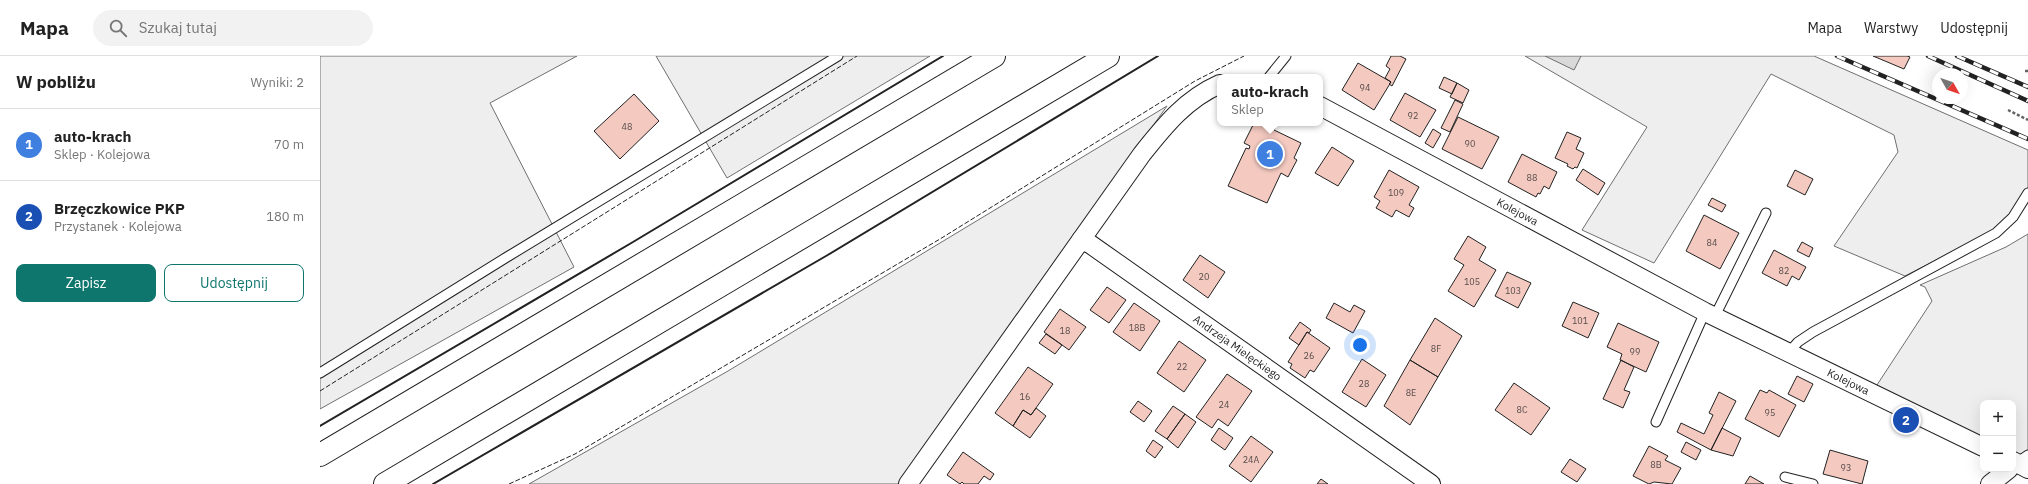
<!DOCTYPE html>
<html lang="pl">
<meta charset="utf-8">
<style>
body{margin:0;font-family:"IBM Plex Sans",sans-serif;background:#f2f2f2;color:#222}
.controls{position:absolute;right:12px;bottom:12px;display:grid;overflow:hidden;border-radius:8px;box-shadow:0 4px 16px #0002}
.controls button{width:36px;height:36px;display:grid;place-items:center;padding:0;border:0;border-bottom:1px solid #e0e0e0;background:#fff;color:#222;font:20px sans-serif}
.compass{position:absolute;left:1612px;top:12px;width:36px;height:36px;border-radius:50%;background:#fff;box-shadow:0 4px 16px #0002;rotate:130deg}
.you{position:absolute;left:1040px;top:289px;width:14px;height:14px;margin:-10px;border:3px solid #fff;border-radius:50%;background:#1a73e8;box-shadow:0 0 0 6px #1a73e833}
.badge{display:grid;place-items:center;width:26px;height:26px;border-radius:50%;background:#0f766e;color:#fff;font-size:13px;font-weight:700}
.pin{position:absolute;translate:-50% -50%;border:2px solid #fff;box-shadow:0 1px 4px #0006}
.popup{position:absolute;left:897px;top:18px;width:106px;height:52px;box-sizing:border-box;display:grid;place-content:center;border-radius:8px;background:#fff;filter:drop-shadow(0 1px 3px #0005);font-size:13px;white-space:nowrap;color:#767676}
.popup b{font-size:15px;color:#222}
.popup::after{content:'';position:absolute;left:50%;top:100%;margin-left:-8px;border:8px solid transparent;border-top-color:#fff}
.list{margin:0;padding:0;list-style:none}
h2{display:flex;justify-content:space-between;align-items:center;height:52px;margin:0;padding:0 16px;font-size:17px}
h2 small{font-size:13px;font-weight:400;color:#767676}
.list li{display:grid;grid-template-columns:26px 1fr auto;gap:12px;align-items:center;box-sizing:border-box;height:72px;padding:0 16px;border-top:1px solid #e0e0e0}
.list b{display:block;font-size:15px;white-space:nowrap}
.list p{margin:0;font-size:13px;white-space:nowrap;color:#767676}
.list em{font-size:13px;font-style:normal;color:#767676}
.actions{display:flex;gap:8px;padding:12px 16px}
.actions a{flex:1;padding:9px 0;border:1px solid #0f766e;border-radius:8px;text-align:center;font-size:14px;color:#0f766e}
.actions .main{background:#0f766e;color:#fff}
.icon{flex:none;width:22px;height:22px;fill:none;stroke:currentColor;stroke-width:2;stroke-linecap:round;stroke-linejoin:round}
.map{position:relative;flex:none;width:1708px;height:428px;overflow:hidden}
header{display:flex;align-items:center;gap:24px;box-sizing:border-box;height:56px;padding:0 20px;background:#fff;border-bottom:1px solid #e0e0e0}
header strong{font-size:19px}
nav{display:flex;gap:22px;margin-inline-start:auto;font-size:14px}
.search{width:280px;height:36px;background:#f2f2f2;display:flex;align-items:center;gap:10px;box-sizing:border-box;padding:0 14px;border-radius:22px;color:#767676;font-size:15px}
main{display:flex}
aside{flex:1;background:#fff}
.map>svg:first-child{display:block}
</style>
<header>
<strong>Mapa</strong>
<div class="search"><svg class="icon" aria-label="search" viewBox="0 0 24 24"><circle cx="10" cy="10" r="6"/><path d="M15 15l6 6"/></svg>Szukaj tutaj</div>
<nav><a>Mapa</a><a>Warstwy</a><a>Udostępnij</a></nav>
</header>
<main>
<aside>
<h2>W pobliżu<small>Wyniki: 2</small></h2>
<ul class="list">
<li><span class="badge" style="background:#3f7fe0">1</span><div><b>auto-krach</b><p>Sklep · Kolejowa</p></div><em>70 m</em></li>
<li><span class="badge" style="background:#1a4fb4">2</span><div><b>Brzęczkowice PKP</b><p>Przystanek · Kolejowa</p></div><em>180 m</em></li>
</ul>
<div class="actions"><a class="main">Zapisz</a><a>Udostępnij</a></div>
</aside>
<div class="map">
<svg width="1708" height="428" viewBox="0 0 1708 428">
<rect width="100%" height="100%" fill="#fff"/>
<path fill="#eee" stroke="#6f6f6f" d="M0,0H257L170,47L254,211L0,353Z
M336,0H610L407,122Z
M1205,0H1494L1708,94V131L1691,159L1675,174L1585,220L1514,190L1578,96L1574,79L1451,18L1334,207L1262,174L1327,71Z
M847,50L578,428H209L408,315Z
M1708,178V406L1693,399V347H1663V384L1555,332L1612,245L1605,231L1600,229L1686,191Z"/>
<path fill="#d9d9d9" stroke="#6f6f6f" d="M1225,0H1261L1254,14Z"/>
<path fill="#f3c9c0" stroke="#222" d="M1071,0H1080L1086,3L1072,30L1069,28L1071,26L1065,22L1070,13L1066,10Z
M1553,0H1587L1590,1L1584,13Z
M1038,7L1071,26L1054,54L1022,34Z
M1124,21L1137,27L1132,38L1119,32Z
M1137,27L1149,34L1143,47L1130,41Z
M1085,37L1116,54L1100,81L1070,64Z
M314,38L339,65L300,103L274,75Z
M1135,44L1143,48L1130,76L1121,72Z
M1138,61L1179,81L1162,113L1122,93Z
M934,67H958L954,74L981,87L974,102L977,104L968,121L961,117L947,147L908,130L926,92L929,93L930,90L924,87Z
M1113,73L1121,78L1113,92L1105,87Z
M1247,76L1261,82L1256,93L1264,97L1257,112L1255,111L1253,113L1247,110L1248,108L1235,102Z
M1012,91L1034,105L1018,130L995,117Z
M1202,98L1237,116L1229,133L1224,130L1220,138L1218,137L1216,141L1188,126Z
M1263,113L1285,127L1278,139L1256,124Z
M1069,114L1099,131L1089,149L1094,152L1089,161L1076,154L1072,161L1056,152L1060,145L1054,141Z
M1475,114L1493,123L1485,139L1467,130Z
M1392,142L1406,149L1402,156L1388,149Z
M1384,159L1419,177L1400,213L1366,195Z
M1148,180L1166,191L1159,204L1176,214L1154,251L1128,235L1144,209L1134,203Z
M1482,186L1493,192L1489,201L1477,195Z
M1454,194L1486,211L1479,224L1472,220L1467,230L1442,217Z
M880,199L905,216L888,242L863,224Z
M1187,216L1211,227L1198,252L1175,240Z
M787,231L806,244L789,267L770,254Z
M1253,246L1279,257L1268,282L1242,270Z
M814,247L840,265L820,295L793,276Z
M1014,247L1030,256L1034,249L1045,255L1033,277L1006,262Z
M740,253L766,271L749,294L724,276Z
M1115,262L1142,280L1118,321L1090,304Z
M980,266L991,274L989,277L987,276L979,289L969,282Z
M1298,267L1339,286L1326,316L1300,304L1302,298L1287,291Z
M987,276L1010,292L994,316L990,314L985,322L970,312L972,308L968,306Z
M726,278L742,289L735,298L719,287Z
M859,285L886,304L864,336L837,317Z
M1042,303L1066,319L1046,351L1022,336Z
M1090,304L1118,321L1090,369L1064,350Z
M1301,304L1314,311L1304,334L1310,336L1303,352L1283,343Z
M708,311L733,328L711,359L703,354L693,370L675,357Z
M907,318L932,335L908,370L898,363L892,372L876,361Z
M1477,320L1493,328L1484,346L1468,338Z
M1194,327L1230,352L1211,379L1175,354Z
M1440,334L1447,337L1449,334L1476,349L1459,381L1425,363Z
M1399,336L1416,345L1391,394L1357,376L1361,367L1384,378L1393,359L1389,357Z
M818,345L832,355L824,366L810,356Z
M853,350L865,358L847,383L835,375Z
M716,352L726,360L710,382L693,370L703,354L711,359Z
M865,358L876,366L858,392L847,383Z
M899,372L913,382L905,394L891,384Z
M1402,372L1421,382L1413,400L1391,394Z
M931,380L953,396L931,426L909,410Z
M833,384L843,391L835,402L826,395Z
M1366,386L1381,394L1376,404L1361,396Z
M1329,390L1348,400L1345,404L1361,412L1352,428L1334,426L1329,428L1313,420Z
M1510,394L1548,405L1542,428L1503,418Z
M643,396L674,418L670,424L664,420L658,428H644L642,426L640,428L627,419Z
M1250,403L1266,413L1257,426L1241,416Z
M1430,420L1444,428H1425Z
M1001,423L1008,428H997Z"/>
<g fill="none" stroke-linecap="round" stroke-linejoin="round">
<g stroke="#222" stroke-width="11">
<path id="lane" d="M949,21L966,0
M1395,260L1446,157
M1469,296L1478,286L1493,276L1676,177L1693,161L1708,137
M0,317L187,201L518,0
M1336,366L1385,256
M1696,407L1708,399
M1465,421L1493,428"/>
</g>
<g stroke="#222" stroke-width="20">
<g id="street">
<path id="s1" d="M1000,50L1385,256L1663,391"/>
<path id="s2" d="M761,184L770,188L1111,428"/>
<path d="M1693,405L1708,413"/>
<path d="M588,428L822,98C845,69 866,43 900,28"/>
<path d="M1670,428L1689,413"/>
</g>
</g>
<g stroke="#222" stroke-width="24">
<path id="highway" d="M0,399L674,0
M65,428L788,0"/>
</g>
<path stroke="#646464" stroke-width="2.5" stroke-dasharray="3 2" stroke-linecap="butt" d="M1705,15H1708
M1688,54L1708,64"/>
<use href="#lane" stroke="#fff" stroke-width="9"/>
<use href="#street" stroke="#fff" stroke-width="18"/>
<use href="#highway" stroke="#fff" stroke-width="22"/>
<g stroke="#222" stroke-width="4.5">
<path id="rail" d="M1517,0L1708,83
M1608,0L1708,45
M1637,0L1708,31"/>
</g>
<use href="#rail" stroke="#fff" stroke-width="3" stroke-dasharray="9" stroke-linecap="butt"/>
<path stroke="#222" stroke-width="1" stroke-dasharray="5 2" stroke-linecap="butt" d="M0,335L537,0
M189,428L255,398L620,183L875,25L924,0"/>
<path stroke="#222" stroke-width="2" d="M0,370L313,186L623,0
M113,428L506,200L838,0"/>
</g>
<g text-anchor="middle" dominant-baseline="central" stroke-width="3" stroke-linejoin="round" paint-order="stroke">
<g font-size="9" fill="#564c4a">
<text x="1045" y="31">94</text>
<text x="1093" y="59">92</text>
<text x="307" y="70">48</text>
<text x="1150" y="87">90</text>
<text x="1212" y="121">88</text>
<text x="1076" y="136">109</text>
<text x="1392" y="186">84</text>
<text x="1464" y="214">82</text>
<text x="884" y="220">20</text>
<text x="1152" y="225">105</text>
<text x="1193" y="234">103</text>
<text x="1260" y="264">101</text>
<text x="817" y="271">18B</text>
<text x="745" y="274">18</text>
<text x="1116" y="292">8F</text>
<text x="1315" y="295">99</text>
<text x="989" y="299">26</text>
<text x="862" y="310">22</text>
<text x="1044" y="327">28</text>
<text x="1091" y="336">8E</text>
<text x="705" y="340">16</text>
<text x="904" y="348">24</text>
<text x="1202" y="353">8C</text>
<text x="1450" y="356">95</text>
<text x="931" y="403">24A</text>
<text x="1336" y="408">8B</text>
<text x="1526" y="411">93</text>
</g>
<g font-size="11" fill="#222" stroke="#fff">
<text stroke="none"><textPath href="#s1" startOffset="224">Kolejowa</textPath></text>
<text stroke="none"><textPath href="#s2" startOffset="190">Andrzeja Mielęckiego</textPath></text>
<text stroke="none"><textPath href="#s1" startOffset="596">Kolejowa</textPath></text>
</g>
</g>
</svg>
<div class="controls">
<button>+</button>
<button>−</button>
</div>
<svg class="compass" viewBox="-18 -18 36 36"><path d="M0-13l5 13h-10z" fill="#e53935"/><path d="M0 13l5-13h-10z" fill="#767676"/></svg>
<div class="you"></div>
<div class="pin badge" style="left:950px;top:98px;background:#3f7fe0">1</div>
<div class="popup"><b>auto-krach</b>Sklep</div>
<div class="pin badge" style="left:1586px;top:364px;background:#1a4fb4">2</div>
</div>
</main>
